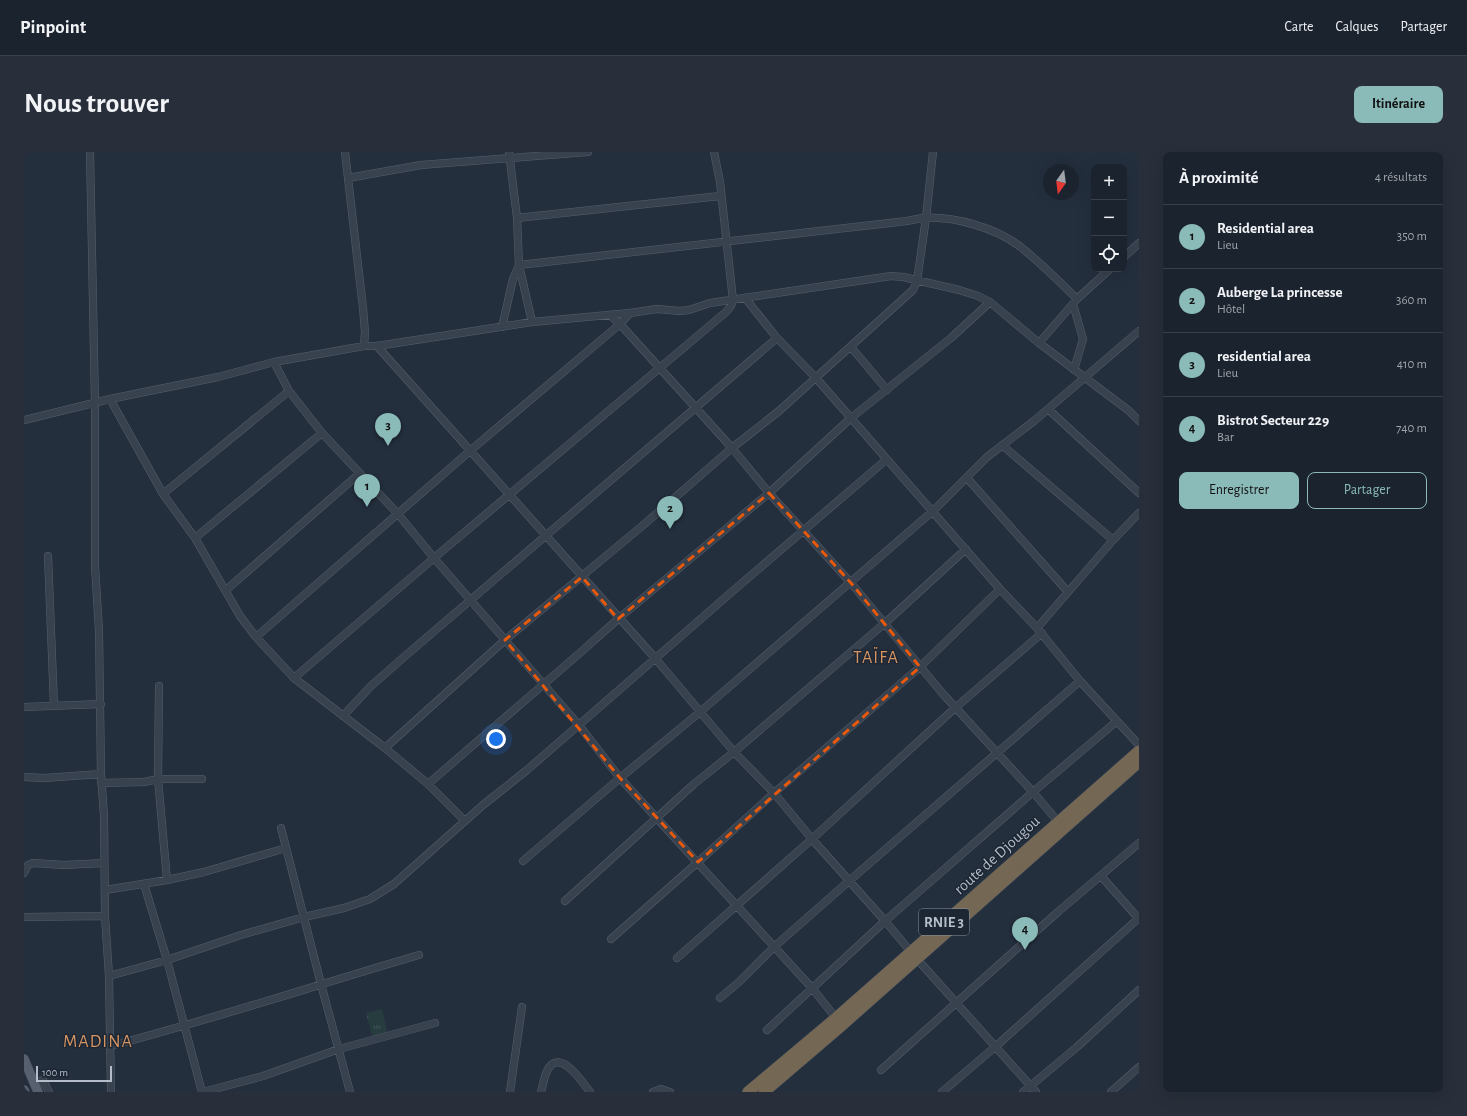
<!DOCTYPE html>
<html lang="fr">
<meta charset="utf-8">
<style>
body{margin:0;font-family:"Alegreya Sans",sans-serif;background:#282f3a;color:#f1f3f6}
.controls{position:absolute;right:12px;top:12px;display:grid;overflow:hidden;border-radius:8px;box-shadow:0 4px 16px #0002}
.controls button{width:36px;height:36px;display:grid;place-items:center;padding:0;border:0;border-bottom:1px solid #39404a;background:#1b232e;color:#f1f3f6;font:20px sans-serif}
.compass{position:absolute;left:1019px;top:12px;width:36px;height:36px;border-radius:50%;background:#1b232e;box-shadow:0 4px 16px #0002;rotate:194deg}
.scale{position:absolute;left:12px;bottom:10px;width:76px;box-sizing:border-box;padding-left:4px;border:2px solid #b4bcc9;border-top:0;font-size:11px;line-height:14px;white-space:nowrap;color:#b4bcc9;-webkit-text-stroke:3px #1d2633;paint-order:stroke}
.you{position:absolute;left:472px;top:587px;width:14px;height:14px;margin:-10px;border:3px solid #fff;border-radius:50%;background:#1a73e8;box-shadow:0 0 0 6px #1a73e833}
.badge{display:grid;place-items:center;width:26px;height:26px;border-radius:50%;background:#8bbbb9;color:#111;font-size:13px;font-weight:700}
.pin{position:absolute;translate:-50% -33px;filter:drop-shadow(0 1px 2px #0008)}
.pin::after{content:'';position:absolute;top:21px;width:14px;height:12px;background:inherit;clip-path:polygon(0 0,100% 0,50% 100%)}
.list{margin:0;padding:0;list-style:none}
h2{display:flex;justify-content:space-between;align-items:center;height:52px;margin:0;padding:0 16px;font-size:17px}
h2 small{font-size:13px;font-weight:400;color:#a0a4aa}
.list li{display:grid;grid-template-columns:26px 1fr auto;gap:12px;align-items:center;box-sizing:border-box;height:64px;padding:0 16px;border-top:1px solid #39404a}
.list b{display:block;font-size:15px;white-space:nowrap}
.list p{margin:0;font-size:13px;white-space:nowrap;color:#a0a4aa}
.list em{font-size:13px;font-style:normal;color:#a0a4aa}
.actions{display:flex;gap:8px;padding:12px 16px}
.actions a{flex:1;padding:9px 0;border:1px solid #8bbbb9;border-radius:8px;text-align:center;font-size:14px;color:#8bbbb9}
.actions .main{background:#8bbbb9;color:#111}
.icon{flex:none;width:22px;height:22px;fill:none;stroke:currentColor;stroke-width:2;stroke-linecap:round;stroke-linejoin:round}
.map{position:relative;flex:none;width:1115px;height:940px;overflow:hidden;border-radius:8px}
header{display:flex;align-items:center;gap:24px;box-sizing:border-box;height:56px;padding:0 20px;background:#1b232e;border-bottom:1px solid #39404a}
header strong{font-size:19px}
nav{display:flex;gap:22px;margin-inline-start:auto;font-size:14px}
.intro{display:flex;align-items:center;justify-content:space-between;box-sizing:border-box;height:96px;padding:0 24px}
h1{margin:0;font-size:28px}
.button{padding:10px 18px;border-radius:8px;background:#8bbbb9;color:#111;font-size:14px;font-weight:700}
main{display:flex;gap:24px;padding:0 24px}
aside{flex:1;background:#1b232e;border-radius:8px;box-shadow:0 4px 16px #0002}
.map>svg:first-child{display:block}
</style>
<header>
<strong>Pinpoint</strong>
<nav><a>Carte</a><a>Calques</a><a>Partager</a></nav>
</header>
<div class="intro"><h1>Nous trouver</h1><a class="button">Itinéraire</a></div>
<main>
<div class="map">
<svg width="1115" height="940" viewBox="0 0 1115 940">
<defs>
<pattern id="park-tufts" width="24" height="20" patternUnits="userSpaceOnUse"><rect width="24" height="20" fill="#263c3f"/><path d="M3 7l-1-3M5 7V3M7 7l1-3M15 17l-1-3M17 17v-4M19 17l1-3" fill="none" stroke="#435659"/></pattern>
</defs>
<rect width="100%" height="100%" fill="#242f3e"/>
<path fill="url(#park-tufts)" d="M358,857L365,887L350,891L342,861Z"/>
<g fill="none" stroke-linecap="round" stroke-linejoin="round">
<g stroke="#565f6c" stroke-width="8">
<path id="minor" d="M66,0L71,252V414L75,479L77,622L80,664L81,764L85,824L87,940
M321,0L339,156L341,180L340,194
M485,0L493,66L495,113L508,170
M324,26L397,13L564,0
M493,66L696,44
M1100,105L1115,91
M721,146L753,186L792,226L976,437L1013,476L1056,529L1115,593
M1049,152L1059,187L1050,218
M586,163L596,172L708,296L745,341L827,431L919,542L1009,640L1036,672
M478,175L489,127L495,113L883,69C889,68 895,66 901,66C930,64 971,76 994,93C1015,109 1034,128 1053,147
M1015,191L1053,147L1086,117
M353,194L631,506L710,600L750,641L788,687L861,769L893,807L1012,940
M827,195L863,238
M250,210L265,239L298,281L374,362L410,406L554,572L596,626L788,836L812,866
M86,247L139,342L171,386L216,464L232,485L270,526L361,596L481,488L617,375L708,296L755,259L889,138L893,129L902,66L909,0
M1024,257L1115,341
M0,268L86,247L194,225L250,210L340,194H353L508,170L606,161L633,157L656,159L665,158L686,151L867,124L879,125L935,138L954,144L966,150L1015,191L1104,258L1115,269
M978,293L1089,388
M943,326L1044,440
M139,342L265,239
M171,386L298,281
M24,404L30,554
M202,438L335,322
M1013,476L1089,388L1115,361
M232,485L447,298L596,172L606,161
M270,526L410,406L702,160L707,154L709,148L696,30L690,0
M135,534L134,627L143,728
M0,555L77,552
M319,564L347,534L380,505L753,186
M361,596L404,632L441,669
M0,625L20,626L77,622
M77,631L120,630L134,627H178
M404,632L557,500L594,467L745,341L827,266L927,186L966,150
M257,676L297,832L326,940
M499,709L596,626L676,560L909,359L963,305L1010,269L1115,179
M0,721L4,713L9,711L40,713L80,711
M1077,724L1115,767
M120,732L143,808L178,940
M81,738L143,728L180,720L262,696
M541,749L670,632L710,600L861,471L942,397
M0,765L81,764
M587,787L674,710L750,641L896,515L976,437
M653,806L788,687L931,556L1018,481
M85,824L143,808L217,783L280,765L320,756L346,747L370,732L459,653L503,618L710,438L863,307
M696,846L715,830L750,795L825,729L1056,529
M743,878L861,769L1009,640L1093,569
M86,894C190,867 292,833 395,803
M857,918L1035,759L1115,691
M10,931L19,928L25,940
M179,940L239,924L315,897L411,871
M486,940L498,855
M517,940C519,933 520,925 523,919C535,894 558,930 566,940
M629,940L637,937L646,940
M918,940L971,895L1115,766
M999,940L1053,895L1115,838
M1087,940L1115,915"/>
</g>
<g stroke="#414a57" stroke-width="10">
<path id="major" d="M0,907L14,940
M0,938L1,940"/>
</g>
<g stroke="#434c59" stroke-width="12">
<path id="highway" d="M724,940L812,866L1115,599
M740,940L816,875L1115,610"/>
</g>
<use href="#minor" stroke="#38414e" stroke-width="7"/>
<use href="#major" stroke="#56606e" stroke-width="9"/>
<use href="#highway" stroke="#746855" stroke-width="11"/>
</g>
<path fill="none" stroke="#e8590c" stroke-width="3" stroke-dasharray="8 5" stroke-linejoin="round" d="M745,341L827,431L896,515L674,710L596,626L481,488L558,425L594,467Z"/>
<g text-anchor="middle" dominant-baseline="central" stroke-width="3" stroke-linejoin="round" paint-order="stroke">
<rect fill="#1d2633" stroke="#878f9c" stroke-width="1" x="895" y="757" width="50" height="26" rx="3"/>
<g font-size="15" font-weight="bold" fill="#b4bcc9">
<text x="920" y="770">RNIE 3</text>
</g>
<g font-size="16" fill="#b4bcc9" stroke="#1d2633">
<text transform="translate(973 703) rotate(-42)">route de Djougou</text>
</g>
<g font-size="18" letter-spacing="1" fill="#d59563" stroke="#1d2633">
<text x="852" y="506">TAÏFA</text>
<text x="74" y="890">MADINA</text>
</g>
</g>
</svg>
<div class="controls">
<button>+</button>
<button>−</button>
<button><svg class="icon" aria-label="locate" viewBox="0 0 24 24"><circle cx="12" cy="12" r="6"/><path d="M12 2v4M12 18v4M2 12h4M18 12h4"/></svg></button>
</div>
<svg class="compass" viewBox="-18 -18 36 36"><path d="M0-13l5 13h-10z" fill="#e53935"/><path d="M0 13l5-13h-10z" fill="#a0a4aa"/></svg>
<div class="scale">100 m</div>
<div class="you"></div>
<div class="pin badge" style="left:343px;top:355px">1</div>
<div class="pin badge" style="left:646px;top:377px">2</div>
<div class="pin badge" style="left:364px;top:294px">3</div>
<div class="pin badge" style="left:1001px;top:798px">4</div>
</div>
<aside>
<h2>À proximité<small>4 résultats</small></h2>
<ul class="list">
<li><span class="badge">1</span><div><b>Residential area</b><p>Lieu</p></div><em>350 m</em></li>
<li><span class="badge">2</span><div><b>Auberge La princesse</b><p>Hôtel</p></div><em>360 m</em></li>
<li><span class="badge">3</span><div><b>residential area</b><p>Lieu</p></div><em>410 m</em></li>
<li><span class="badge">4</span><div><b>Bistrot Secteur 229</b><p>Bar</p></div><em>740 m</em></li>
</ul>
<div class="actions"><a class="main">Enregistrer</a><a>Partager</a></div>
</aside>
</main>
